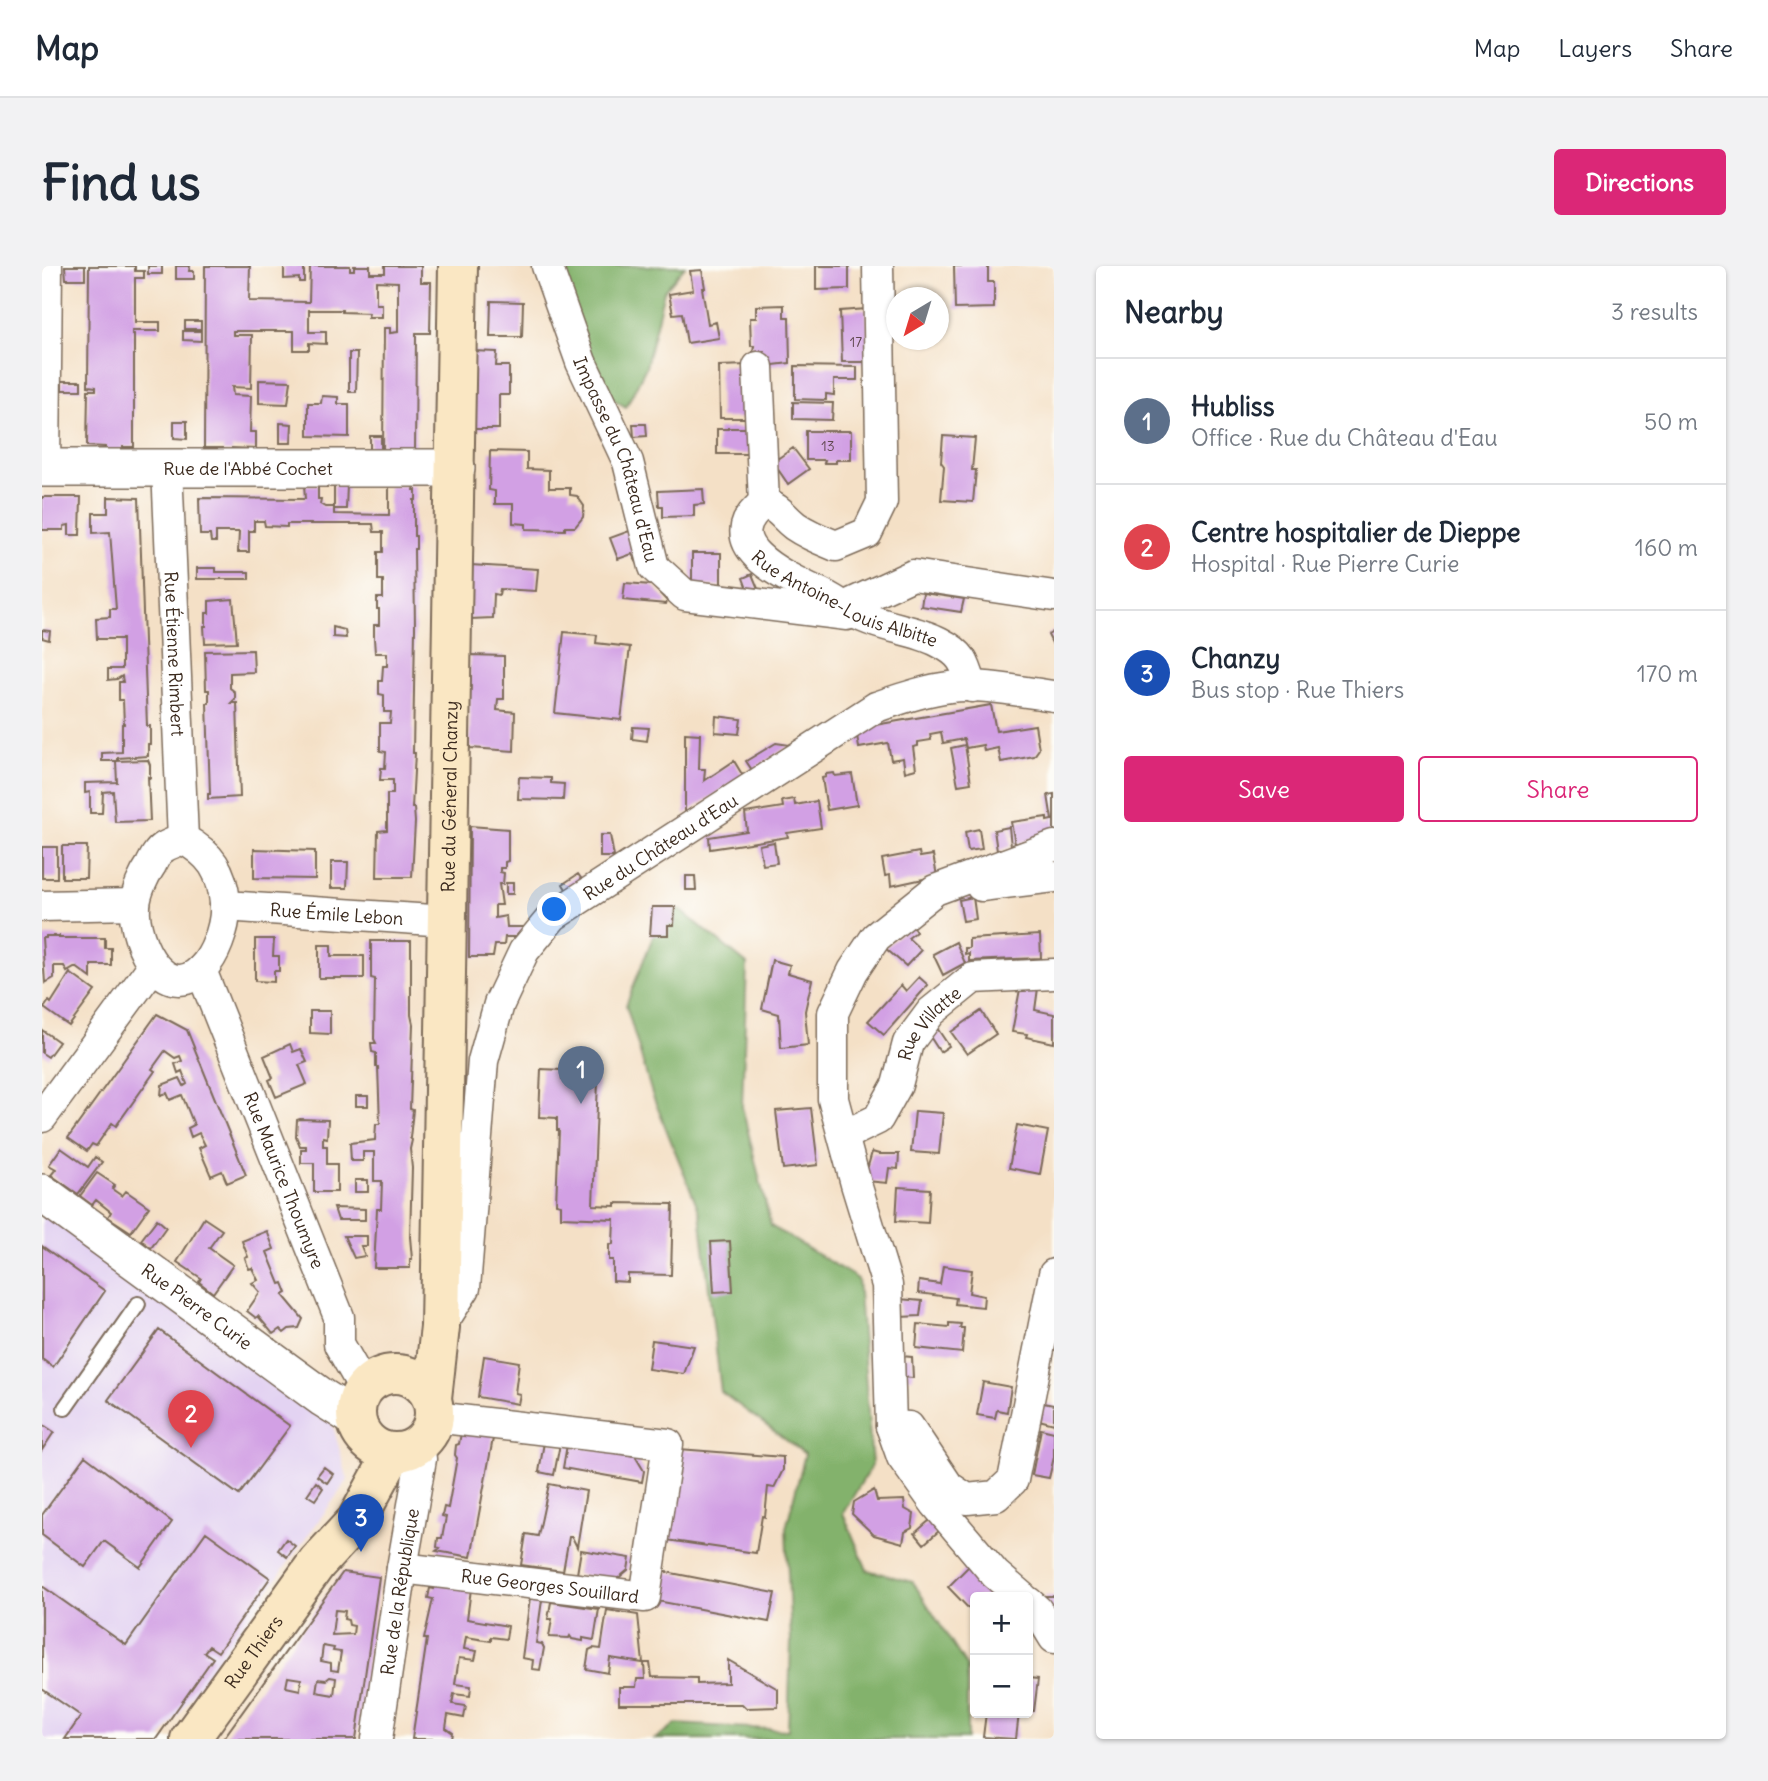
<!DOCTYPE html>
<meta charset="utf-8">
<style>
body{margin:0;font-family:Delius,sans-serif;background:#f2f2f3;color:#1f2937}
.controls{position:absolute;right:21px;bottom:21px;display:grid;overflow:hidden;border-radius:7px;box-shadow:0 2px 5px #0004}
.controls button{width:63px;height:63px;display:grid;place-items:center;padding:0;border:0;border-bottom:2px solid #e0e1e3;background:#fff;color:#1f2937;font:35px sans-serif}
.compass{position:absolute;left:844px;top:21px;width:63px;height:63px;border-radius:50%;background:#fff;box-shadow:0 2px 5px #0004;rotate:218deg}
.you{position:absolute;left:513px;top:644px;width:24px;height:24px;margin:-18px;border:5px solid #fff;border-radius:50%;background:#1a73e8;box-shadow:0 0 0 10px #1a73e833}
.badge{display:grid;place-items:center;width:46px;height:46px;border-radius:50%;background:#db2777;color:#fff;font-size:23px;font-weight:700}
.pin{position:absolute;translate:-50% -58px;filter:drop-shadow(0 2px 4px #0008)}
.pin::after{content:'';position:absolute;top:37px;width:24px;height:21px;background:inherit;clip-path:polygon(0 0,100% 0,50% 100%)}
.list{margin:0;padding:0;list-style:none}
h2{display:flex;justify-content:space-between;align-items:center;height:91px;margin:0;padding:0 28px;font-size:30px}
h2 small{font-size:23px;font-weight:400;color:#747a83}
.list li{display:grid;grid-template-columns:46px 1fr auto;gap:21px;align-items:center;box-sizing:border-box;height:126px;padding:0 28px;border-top:2px solid #e0e1e3}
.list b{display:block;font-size:26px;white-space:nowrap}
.list p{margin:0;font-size:23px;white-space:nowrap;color:#747a83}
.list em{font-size:23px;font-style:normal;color:#747a83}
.actions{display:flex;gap:14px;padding:21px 28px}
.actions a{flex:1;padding:16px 0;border:2px solid #db2777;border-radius:7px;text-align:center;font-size:24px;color:#db2777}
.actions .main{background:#db2777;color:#fff}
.map{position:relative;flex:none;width:1012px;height:1473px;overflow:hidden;border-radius:7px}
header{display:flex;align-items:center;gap:42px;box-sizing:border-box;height:98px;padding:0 35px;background:#fff;border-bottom:2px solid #e0e1e3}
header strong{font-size:33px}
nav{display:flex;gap:38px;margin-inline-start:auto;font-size:24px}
.intro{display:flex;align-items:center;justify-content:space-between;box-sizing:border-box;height:168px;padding:0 42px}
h1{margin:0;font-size:49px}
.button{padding:18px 32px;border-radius:7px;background:#db2777;color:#fff;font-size:24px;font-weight:700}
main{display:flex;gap:42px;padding:0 42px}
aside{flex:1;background:#fff;border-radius:7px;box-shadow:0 2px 5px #0004}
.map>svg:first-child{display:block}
</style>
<header>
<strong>Map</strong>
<nav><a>Map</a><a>Layers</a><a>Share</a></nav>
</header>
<div class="intro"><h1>Find us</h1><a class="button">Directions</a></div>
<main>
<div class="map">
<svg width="1012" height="1473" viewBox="0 0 1012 1473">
<rect width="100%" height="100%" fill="#fdfcf7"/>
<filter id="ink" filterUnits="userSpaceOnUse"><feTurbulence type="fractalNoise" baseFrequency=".0143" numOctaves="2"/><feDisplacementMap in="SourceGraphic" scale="14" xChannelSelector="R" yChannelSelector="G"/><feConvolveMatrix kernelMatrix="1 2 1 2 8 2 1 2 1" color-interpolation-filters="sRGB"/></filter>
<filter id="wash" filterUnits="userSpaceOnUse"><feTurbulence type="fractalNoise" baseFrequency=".00686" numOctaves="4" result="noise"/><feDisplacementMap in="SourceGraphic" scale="28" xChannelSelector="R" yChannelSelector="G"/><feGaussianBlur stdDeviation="1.57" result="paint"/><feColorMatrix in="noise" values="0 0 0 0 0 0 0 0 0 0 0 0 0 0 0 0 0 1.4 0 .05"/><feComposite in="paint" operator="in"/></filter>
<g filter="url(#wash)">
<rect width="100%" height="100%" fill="#f4e0c6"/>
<path fill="#e3d3f2" d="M0,944L288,1150L306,1214L119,1473H0Z"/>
<path fill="#83b26c" stroke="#5f6e45" stroke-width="2" d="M500,0H643L622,25L604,101L584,141L531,109Z
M637,643L705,698L700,841L729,960L816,1013L830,1199L801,1247L825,1304L871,1316L925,1401V1473H613L634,1458L746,1464L749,1376L744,1262L763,1188L679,1126L658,947L610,828L584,739L616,658Z"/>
<g id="blocks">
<path fill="#d2a0e4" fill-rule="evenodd" d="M23,0H43V13H24Z
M47,0H93V5H102V12H93V56H118V65H90V68H92V181H81V185H63V181L45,180L46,124H54V121L46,120Z
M106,0H120V8H106Z
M134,0H148L147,5H152V13H134Z
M163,0H208L207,35L267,36L268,0H308V4H312V0H328V7H343V0H379V16H389L388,67H374L373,188H341L342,62H348V67L356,66V16L334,15V38H340V51H326L327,47L300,46V44H267V66H284V78L267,77V84H252V65H191V69H210L209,122L190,121L191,129L209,130L208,166H214V183L190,182V186H181V182H162Z
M242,0H262V16H257V12L242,13Z
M774,0H807V23L774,24Z
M912,0H946V16H952V42L913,43Z
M660,4L663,22H660L666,58L674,56L677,72L645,77L640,47L631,48L627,28L651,24L648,5Z
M449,35L481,36L480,71H448Z
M742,39V51H747L748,97L723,100L722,85L711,86L712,80H709L708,52H714V40Z
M824,43L829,96H800L798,45Z
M143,55H159V63H143Z
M141,65H159V75L141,74Z
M430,85L455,86L454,100H467V129H457V163H429Z
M307,87H315L314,126H307Z
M706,99L707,152H678L677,100Z
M753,100L815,101V114H792V129L784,128V134L753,133Z
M217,114L249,115L246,138L217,137Z
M20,115H39V124H20Z
M280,130L296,131V138H307V171L266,170V137H279Z
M751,136L791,137L790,154L751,153Z
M132,155H145V173L132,172Z
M238,157L250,158L249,177H238Z
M591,158H604L605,170L592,171Z
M686,162H708V188H675V163H686Z
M764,165H809V194H794V197H782L783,194H764Z
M328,170H339V187H328Z
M901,170L933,172L930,204H934L931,236L899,234L902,200L899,196Z
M751,182L767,203L746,218L731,196Z
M448,185L485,186V203L507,204V222H528V229L535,230L542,240L541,251L533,261H523V264L484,263V258L471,257V238H453V225L447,224Z
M262,219H276V233H279L278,238L283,241H292V219H305L304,243H292V248L347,249V220H373L372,224H374V234H372V270H374V283H372L373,362L371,487H373L370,542H372L373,556L370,611H335L336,565L345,564V528H351V514H338L339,502H343L344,486L338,485V457H348L349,446H342V429L337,428V415H340L341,400H345V387H333L332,372V359H337V343H335V332H341V314H336V286H341V266H332L331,258H245V261L223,260L222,255H212V265H207V286H196L197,266H174V276H169L168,269H158L157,232L263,233Z
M661,223L662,238L652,239V250L621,251V240H617L616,225Z
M0,231H39L38,269H27V259L22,260V264H0Z
M66,231L97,232L105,460H108V478H106V490L76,492V495H60V487L80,486V458H82L81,434H77V416H81L80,410L75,413L66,414V403H80V373H55L54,352L68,351V343H74L68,266L51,267V247H66Z
M590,264L603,293L595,297L590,288L576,293L568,272Z
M650,287H679V320H650Z
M428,299L496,303L494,325L458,323L457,329L452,328L451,352L428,353Z
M155,302H174V306H207V313H155Z
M710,308L717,325L707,328L701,312Z
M583,317L610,319L625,335L624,338L581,334Z
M881,327L922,333L919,346L879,340Z
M191,333L195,376L163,377L162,360H164V347H167V335Z
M291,361L303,364L304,372L291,371Z
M0,364L8,365L7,374L0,372Z
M1012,365V381L1006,369Z
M522,366L555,369L554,377L588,381L579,454L513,447Z
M211,384L212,406L188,407V422L193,426V433L189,437H195L198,531L166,533V528H168L165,437H167V424H164L163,385Z
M428,389L462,390V433H456L455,444L473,446L472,485L428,482Z
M949,439L954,465L993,459L997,483L992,490L959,496L956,482L942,485L941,479L924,482L922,473L901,477L899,466L888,468L889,474L876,476V480L871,481L874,503L863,506L861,492L849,494L846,477L817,482L814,463L816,462Z
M674,450L699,453L697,468L673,466Z
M591,461L607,462L605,475L590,473Z
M643,467L658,468L657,503H663L662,515L692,495L701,510L643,548Z
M734,477L748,479L710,504L704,495Z
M923,479L929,517L916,519L909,482Z
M106,494L108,499V512L106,511L108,555L73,556L71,525L61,526L60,547H48V526L43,527V517L75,516L74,495Z
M792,507L793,510L810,508L815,539L785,544L780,512L784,511V508Z
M477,511L509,512V517L522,518L521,534L476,533Z
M1012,528V568L1007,567L973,578L969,556L1005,551V555L1010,554L1006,529Z
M752,533L753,539L775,535L779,562L745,567L746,571L668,583L667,571L705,565L703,547L741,541L740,535Z
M428,560L466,563V595L463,596V602H458V606L462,607L461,618H457L460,639H453V652L464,650L465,661H483L474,671H463L462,679H453L451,691H427Z
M967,561L969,580L955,585L952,564Z
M937,563L940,583L926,585L923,566Z
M558,569H568L572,591H558Z
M732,576L735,597L721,599L717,579Z
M20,580H45L44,612H20Z
M0,581H15V612H0Z
M212,583L273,585V613L212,612Z
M877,586L878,591L891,589L895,610L849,620L848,609L843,610L840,593Z
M289,596H306L305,622H289Z
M536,608L541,615L525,625L521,618Z
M644,610H653L654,624H644Z
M464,617H471V628H464Z
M931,631L934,653L921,655L917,634Z
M610,641H633L632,659H626V669H608Z
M869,658L874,666L866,672L879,684L864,700L843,682Z
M998,669L999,692L927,695V687L923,688V682H927V673Z
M4,670H17V672H63V682H69V699H49V712L34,701L25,706L22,700H12V712L3,717L0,672H4Z
M213,673H232L231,690H237V705H232V716L213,715Z
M329,675H369V749L371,758L368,843L371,844L368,872L370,874L368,883L370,902L368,971L370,993H368V1002H332L335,943H339L340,915H332V886H321V895H309L308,877L333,874L334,858H338L336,801H334V787L330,786L329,777H334L332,773L333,713L329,712Z
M914,676L923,697L901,709L891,688Z
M277,679H289V690H322V712H277Z
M730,694L748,699L746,707L770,714L763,745L766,779L739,782L737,748L720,743Z
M28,707L53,725L27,760L2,742L7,735L9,737Z
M877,711L886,719L842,769L826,755L859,719L864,725Z
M996,722L993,744L1012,748V777L984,771L985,768L970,766L978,723Z
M268,745H288V768L268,767Z
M939,745L954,768L925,788L909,766Z
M115,748L145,764L204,909L185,917L180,905L169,910L157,882L163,879L157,867L149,871L146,862L152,859L140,829L128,834L125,827L119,829L120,819L138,812L142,820L145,818L140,805L136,807L133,798L140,795L138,790L133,792L123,785L110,803L113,805L74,860L70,857L54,880L50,878L45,885L26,872Z
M893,759L907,780L898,786L885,766Z
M0,764L17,776L6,791L0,787Z
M248,778L251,786L259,783L265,796L257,799L265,818L234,831L227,814L231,812L222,790Z
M499,803L520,804V813L556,815L551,939L573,940V937L631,938L629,1009L586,1008V1016L571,1015V994H567V979L571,978L572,953L519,951V939L514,938L517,864H515V852L497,851Z
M314,830H326V840H314Z
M769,842L776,899L741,903L734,845Z
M873,845L901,847L897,888L869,886Z
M258,853L286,854L285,872L281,871V880H285V898H295V926H272V897H259V883H264V880H258L254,870L255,854Z
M975,859L1006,865L998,908L967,902Z
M19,882L46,901L53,891L60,896L36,928L9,909L14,903L7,899Z
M830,886L837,888H857L856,903L847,902L845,917L825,915L820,899L826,900Z
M55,907L73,919L70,923L80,930L84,925L107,941L89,966L66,951L69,946L54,934L50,939L38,930Z
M313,914H326V926H313Z
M856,921L888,923L886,957L854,955Z
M292,942L323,943V954H296Z
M162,952L180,964L167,982L191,999L171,1027L157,1016L159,1012L135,996Z
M115,953L124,961L109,982L99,974Z
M225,965L232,983L225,986L238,1018L241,1017L245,1027L241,1029L261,1053L257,1062L247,1063L242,1067L238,1063L231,1068L216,1050L214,1052L205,1045L218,1026L210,1017L216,1014L210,1002L207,1003L203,992L206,991L200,975Z
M302,970H325V980H319L323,990L312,992Z
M688,975L691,1025L672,1026L669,976Z
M0,980L63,1025L11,1101L0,1093Z
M901,1000L930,1004L927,1027L942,1030L941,1041L913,1038L914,1032L876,1027L877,1015L898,1018Z
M857,1033L880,1035L878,1050L858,1051Z
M907,1057L919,1058L918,1062H922L920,1087L874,1082L876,1058L907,1061Z
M117,1064L248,1160L197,1229L66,1134Z
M610,1074L652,1080L642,1108L606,1103Z
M442,1090L477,1096L473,1127L478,1128L476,1138L436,1131Z
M859,1090L870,1091L871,1112L859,1111Z
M941,1116L969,1121L965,1146L955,1144L953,1152L935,1149Z
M1001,1137L1012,1139V1158L997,1154Z
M0,1158L12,1166L0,1184Z
M420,1162L452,1167L429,1291L394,1285L398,1282L395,1281L396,1272H400L404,1251L400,1250L402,1241L406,1242L415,1192L413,1189L414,1179L417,1178Z
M999,1163L1012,1166V1191L1007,1212L990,1209Z
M502,1176L518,1178L512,1209L497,1206Z
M525,1179L593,1190L602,1205L600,1216L521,1202Z
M637,1183L741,1191V1204L732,1222L726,1221L723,1251L720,1250L714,1287L624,1274Z
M43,1190L130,1256L98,1301L62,1275L43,1301L0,1269V1249Z
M282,1201L291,1208L285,1217L275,1210Z
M274,1216L281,1222L273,1234L265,1229Z
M507,1218L544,1225L535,1281L530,1271H527L521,1305L479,1299L484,1268L496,1270Z
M832,1224L835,1235L862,1234L863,1243L872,1248L870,1262L863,1266L861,1277L832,1269L810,1248L812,1236Z
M888,1254L897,1265L882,1278L873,1267Z
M164,1266L228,1312L176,1386L167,1380L162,1386L171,1392L114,1473H23L39,1450L0,1423V1320L84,1379Z
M244,1273L253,1280L245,1291L236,1284Z
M539,1284L588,1292L586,1304L574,1314L535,1308Z
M929,1298L961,1331H933V1349L906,1321Z
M619,1305L733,1327L727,1356L615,1335Z
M301,1306L337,1311L314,1473H181ZM293,1344L303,1345L302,1353L306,1354L307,1359L312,1360L311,1368L290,1369ZM281,1380L292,1382L291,1385L299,1386L296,1405L289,1404V1397L279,1395ZM246,1411L259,1413L258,1424L244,1421ZM288,1411L294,1412L292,1429L274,1426L276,1413L284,1414Z
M393,1317L429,1323L425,1353L466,1360L464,1373L449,1371V1375L424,1371L422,1383L435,1385L433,1394L417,1392L413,1418L429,1420L428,1430L412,1428L410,1438L424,1440L422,1452L406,1449L404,1462L411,1467L410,1473H370L385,1373H382L391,1333L386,1332L388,1322L392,1323Z
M1002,1330H1012V1353Z
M488,1332L500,1334L494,1377L500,1378L502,1382L498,1404L490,1403L491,1394L480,1392Z
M509,1336L557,1343L552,1374L541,1372V1375L530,1373L528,1370L527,1372L507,1371L510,1353H506Z
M565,1344L596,1349L601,1397L568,1392L566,1407L544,1403L547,1384L551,1382L559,1383Z
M686,1394L736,1423V1441L704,1442L700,1438H577V1421H594L595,1413H603L602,1397H608L610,1411L655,1412V1418L686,1417Z
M986,1412L996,1413L992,1445H986Z
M944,1447H977L974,1473L941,1471Z"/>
</g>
</g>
<g filter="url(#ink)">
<use href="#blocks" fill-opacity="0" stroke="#7c6a59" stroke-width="2"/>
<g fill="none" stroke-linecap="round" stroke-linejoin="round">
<g stroke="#7c6a59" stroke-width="18">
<path id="service" d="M23,1142L96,1038"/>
</g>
<g stroke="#7c6a59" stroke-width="33">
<g id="minor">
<path id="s1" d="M505,0L539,96L586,196L612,301L643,329L805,349"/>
<path id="s2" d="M836,0L840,236L825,267L794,280C779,274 766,269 753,260C739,249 740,244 722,237C666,280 751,314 784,330C797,337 808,346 821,351C845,362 874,364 897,376C921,388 923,397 930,421"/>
<path d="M716,101L722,237"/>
<path d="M3,202L5,0"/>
<path id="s3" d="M125,202L141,573"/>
<path d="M804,340L871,309L1012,330"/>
<path d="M141,573C169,588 180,605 183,636C185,655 176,682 165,697C126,746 90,677 93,639C94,626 102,609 109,599C112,593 116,585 121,582C126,578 135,576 141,573Z"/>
<path d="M939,620L1012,611"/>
<path d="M0,640L93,638"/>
<path id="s4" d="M183,640L405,655"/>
<path id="s5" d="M159,704L297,1051V1078L322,1122"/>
<path d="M0,851L111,700"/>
<path id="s6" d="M803,869L836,853L855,819L866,777L889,746L931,712L1012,708"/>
<path id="s7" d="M398,1061L423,1022L441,795L457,738L482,685L511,650L834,441C858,433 883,424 908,421C939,417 981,426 1012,430"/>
<path d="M849,1160L867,1161L907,1221L925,1233L954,1230L971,1214L1012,1008"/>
<path id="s8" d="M360,1302L603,1331L626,1178L392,1151"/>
<path d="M980,1331L953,1308L893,1237L860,1191L849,1160L845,1019L814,918L791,833V747L811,705L834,671L893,624L1012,580"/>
<path d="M986,1336L995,1344L1012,1372"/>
<path id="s9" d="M335,1473L360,1302L379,1193L377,1179"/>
</g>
</g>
<g stroke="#7c6a59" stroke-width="40">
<g id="tertiary">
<path id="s10" d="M0,202H414"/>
<path id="s11" d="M0,927L281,1132L313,1152"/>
</g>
</g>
<g stroke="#7c6a59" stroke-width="42">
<g id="secondary">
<circle cx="353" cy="1147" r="39"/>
<path id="s12" d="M390,1132L398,1061L416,0"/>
<path id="s13" d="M148,1473L275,1297L314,1255L351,1187"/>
</g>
</g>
<use href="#service" stroke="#fff" stroke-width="14"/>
<use href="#minor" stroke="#fff" stroke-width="30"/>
<use href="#tertiary" stroke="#fff" stroke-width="37"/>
<use href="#secondary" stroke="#fae7c3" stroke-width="38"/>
</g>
</g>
<g text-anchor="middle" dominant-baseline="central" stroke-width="5" stroke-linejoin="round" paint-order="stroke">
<g font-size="14" fill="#614850">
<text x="814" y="76">17</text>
<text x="786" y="180">13</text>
</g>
<g font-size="18" fill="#3b2a1e" stroke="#fdfcf7">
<text stroke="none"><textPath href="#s1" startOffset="206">Impasse du Château d'Eau</textPath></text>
<text stroke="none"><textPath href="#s10" startOffset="206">Rue de l'Abbé Cochet</textPath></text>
<text stroke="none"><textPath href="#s2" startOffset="550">Rue Antoine-Louis Albitte</textPath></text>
<text stroke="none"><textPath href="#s3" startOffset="186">Rue Étienne Rimbert</textPath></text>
<text stroke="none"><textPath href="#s12" startOffset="602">Rue du Géneral Chanzy</textPath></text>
<text stroke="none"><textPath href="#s7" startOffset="565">Rue du Château d'Eau</textPath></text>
<text stroke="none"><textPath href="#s4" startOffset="112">Rue Émile Lebon</textPath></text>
<text stroke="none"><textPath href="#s6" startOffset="147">Rue Villatte</textPath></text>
<text stroke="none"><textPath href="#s5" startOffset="226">Rue Maurice Thoumyre</textPath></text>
<text stroke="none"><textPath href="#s11" startOffset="192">Rue Pierre Curie</textPath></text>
<text stroke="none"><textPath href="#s8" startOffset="149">Rue Georges Souillard</textPath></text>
<text stroke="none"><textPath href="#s9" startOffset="149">Rue de la République</textPath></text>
<text stroke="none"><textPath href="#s13" startOffset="108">Rue Thiers</textPath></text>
</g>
</g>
</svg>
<div class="controls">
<button>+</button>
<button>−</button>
</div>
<svg class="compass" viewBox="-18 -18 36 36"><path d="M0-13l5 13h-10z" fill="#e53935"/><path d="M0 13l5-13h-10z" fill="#747a83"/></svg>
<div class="you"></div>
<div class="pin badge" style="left:539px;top:838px;background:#5c6f8a">1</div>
<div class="pin badge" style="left:149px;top:1182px;background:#e0444e">2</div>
<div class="pin badge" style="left:319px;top:1286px;background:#1a4fb4">3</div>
</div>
<aside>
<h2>Nearby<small>3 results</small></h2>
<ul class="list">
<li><span class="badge" style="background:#5c6f8a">1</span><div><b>Hubliss</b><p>Office · Rue du Château d'Eau</p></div><em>50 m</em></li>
<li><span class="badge" style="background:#e0444e">2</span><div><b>Centre hospitalier de Dieppe</b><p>Hospital · Rue Pierre Curie</p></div><em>160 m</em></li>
<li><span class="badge" style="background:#1a4fb4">3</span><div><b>Chanzy</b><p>Bus stop · Rue Thiers</p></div><em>170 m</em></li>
</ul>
<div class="actions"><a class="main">Save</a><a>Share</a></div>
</aside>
</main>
